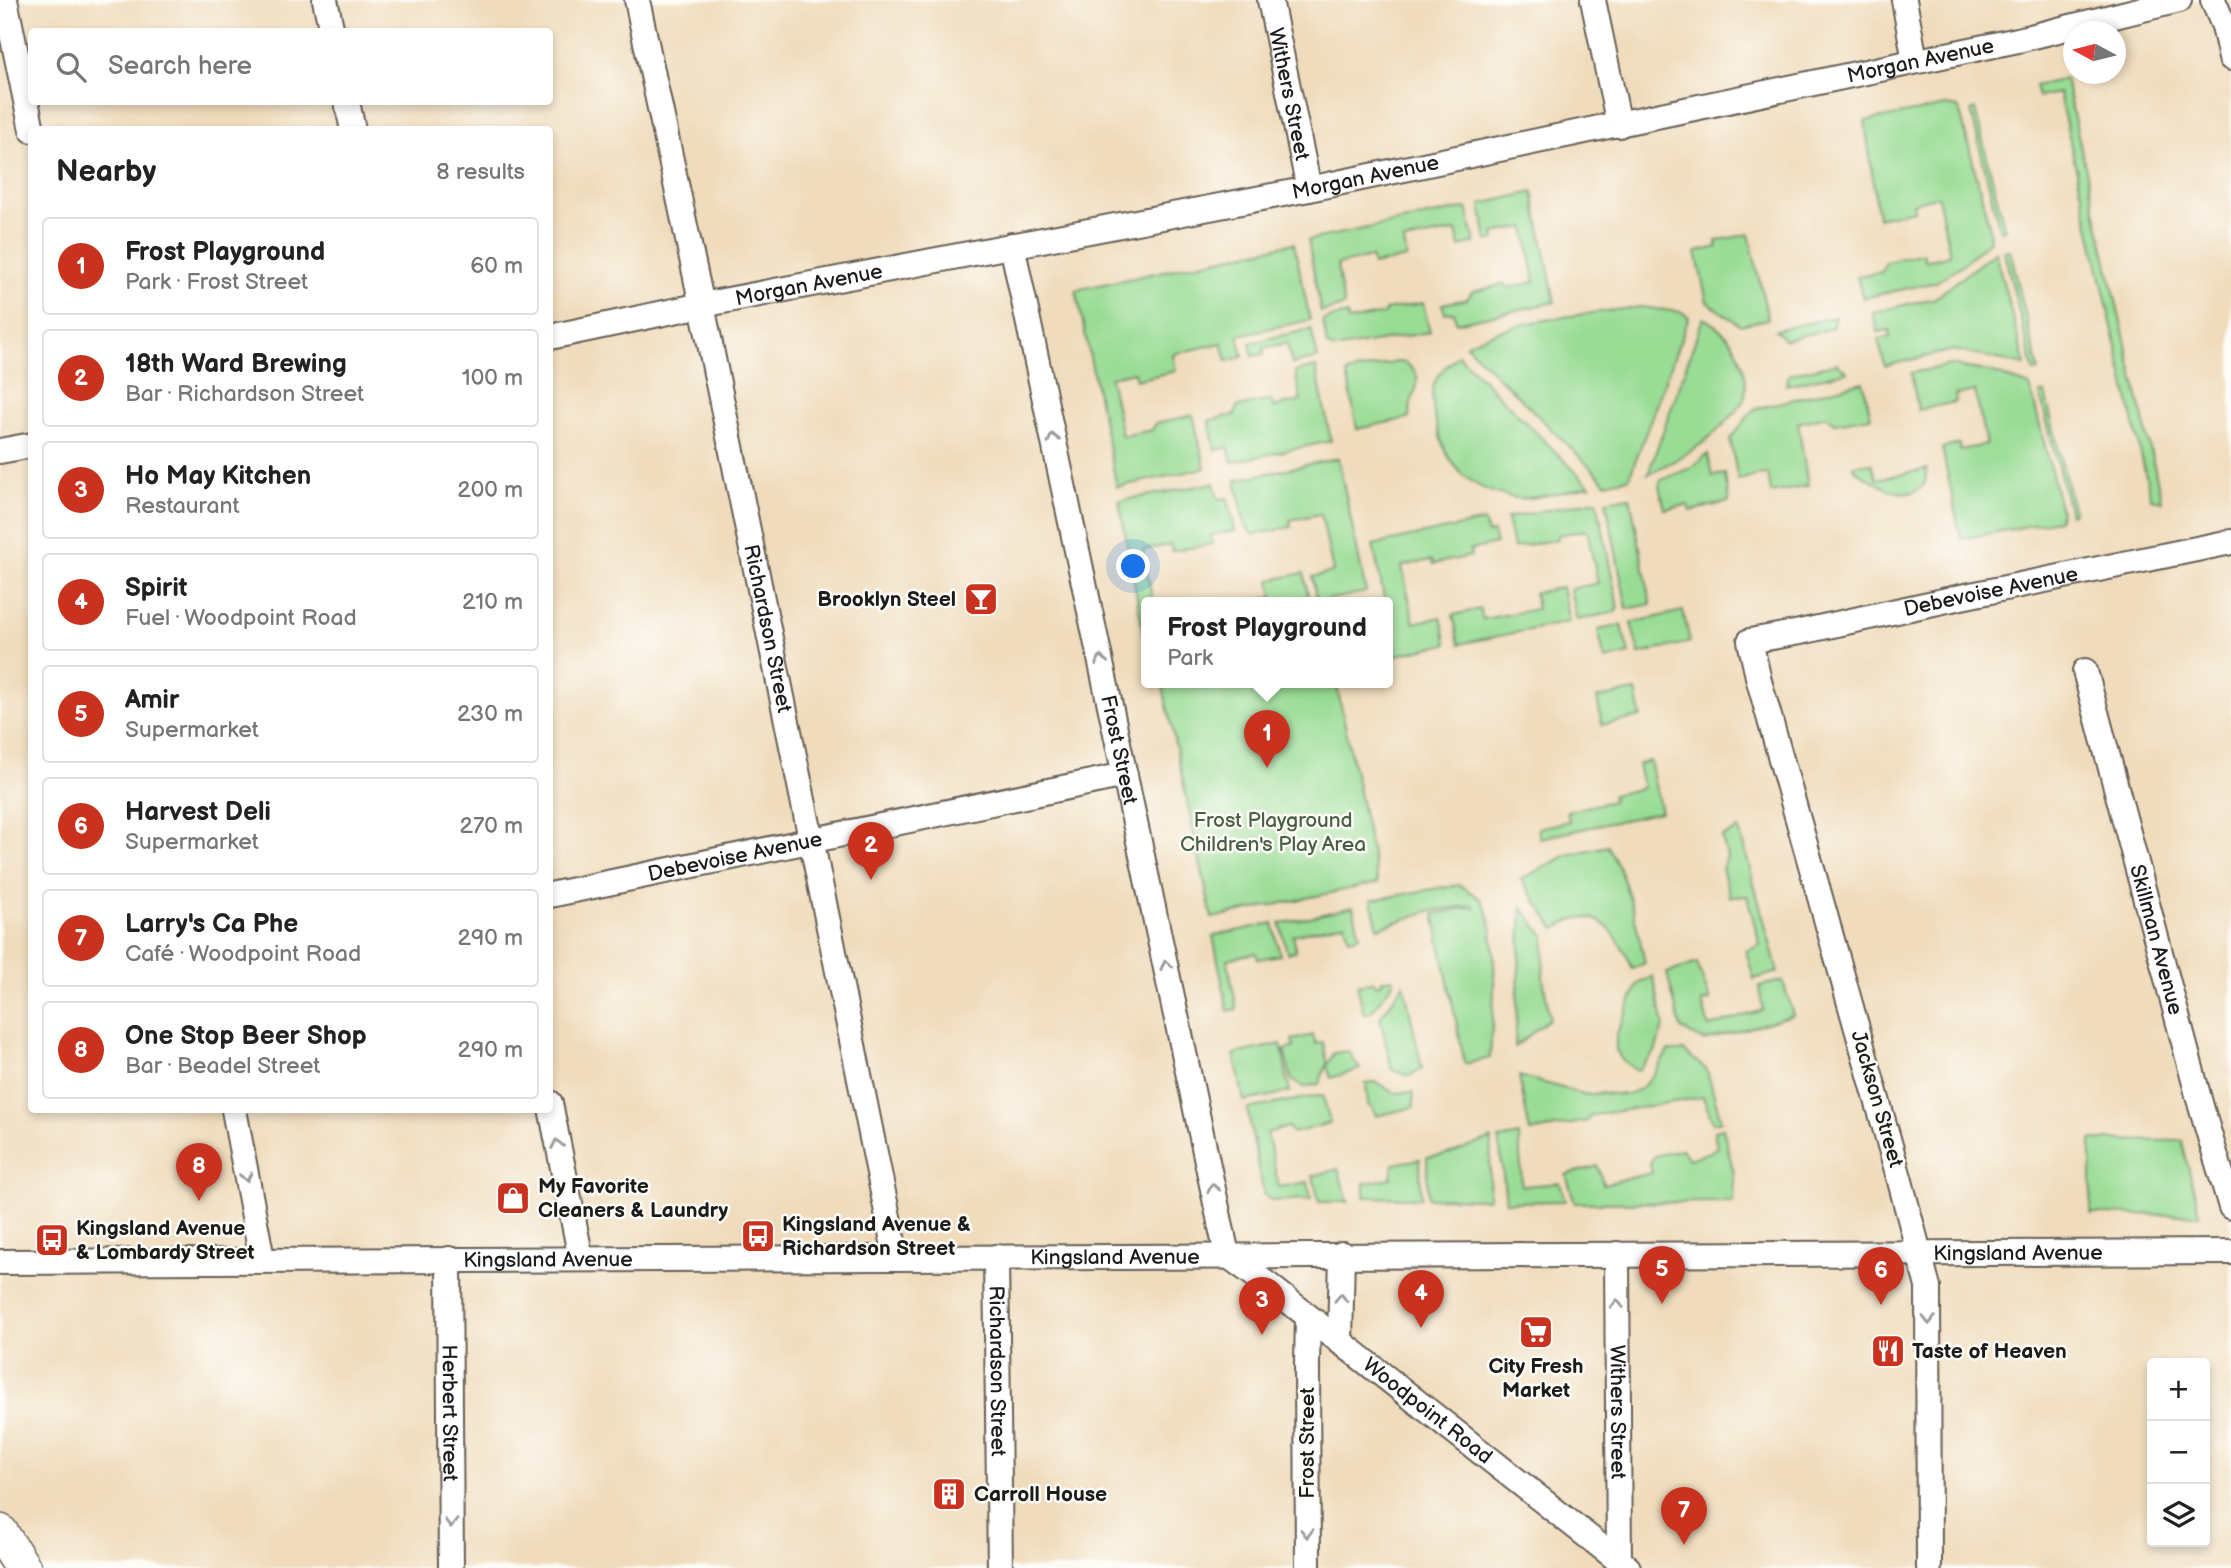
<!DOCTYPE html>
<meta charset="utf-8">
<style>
body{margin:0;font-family:"Balsamiq Sans",sans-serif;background:#f6f6f6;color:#222}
.controls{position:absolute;right:21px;bottom:21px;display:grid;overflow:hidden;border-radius:7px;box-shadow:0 4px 10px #0003}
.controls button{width:63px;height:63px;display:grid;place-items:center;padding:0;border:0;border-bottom:2px solid #e0e0e0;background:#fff;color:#222;font:35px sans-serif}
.compass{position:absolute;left:2063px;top:21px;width:63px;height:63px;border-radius:50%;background:#fff;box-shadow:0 4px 10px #0003;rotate:277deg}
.you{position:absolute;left:1134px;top:567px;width:24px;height:24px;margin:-18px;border:5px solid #fff;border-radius:50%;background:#1a73e8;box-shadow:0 0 0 10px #1a73e833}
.badge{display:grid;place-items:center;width:46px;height:46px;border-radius:50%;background:#c8321e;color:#fff;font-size:23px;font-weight:700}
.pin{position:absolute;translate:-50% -58px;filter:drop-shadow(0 2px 4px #0008)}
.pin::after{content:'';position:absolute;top:37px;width:24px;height:21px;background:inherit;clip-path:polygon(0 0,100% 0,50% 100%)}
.popup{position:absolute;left:1141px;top:597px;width:252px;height:91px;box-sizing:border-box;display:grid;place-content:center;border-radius:7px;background:#fff;filter:drop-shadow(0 2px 5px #0005);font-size:23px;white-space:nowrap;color:#767676}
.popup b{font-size:26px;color:#222}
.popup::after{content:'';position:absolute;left:50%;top:100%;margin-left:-14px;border:14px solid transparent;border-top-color:#fff}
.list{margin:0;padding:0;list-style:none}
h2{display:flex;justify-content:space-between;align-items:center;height:91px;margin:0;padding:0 28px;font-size:30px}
h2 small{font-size:23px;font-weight:400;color:#767676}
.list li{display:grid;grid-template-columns:46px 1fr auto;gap:21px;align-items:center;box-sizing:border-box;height:98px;margin:0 14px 14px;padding:0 14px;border:2px solid #e0e0e0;border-radius:7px}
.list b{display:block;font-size:26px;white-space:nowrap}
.list p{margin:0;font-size:23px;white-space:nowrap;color:#767676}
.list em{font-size:23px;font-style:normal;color:#767676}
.icon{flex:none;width:38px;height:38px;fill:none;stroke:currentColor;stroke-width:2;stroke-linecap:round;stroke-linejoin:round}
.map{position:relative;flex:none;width:2231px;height:1568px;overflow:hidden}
.search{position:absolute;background:#fff;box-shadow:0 4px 10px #0003;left:28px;top:28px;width:525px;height:77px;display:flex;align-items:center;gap:18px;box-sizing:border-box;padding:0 24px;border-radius:7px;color:#767676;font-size:26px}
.panel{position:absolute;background:#fff;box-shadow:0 4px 10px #0003;left:28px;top:126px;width:525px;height:987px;border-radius:7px}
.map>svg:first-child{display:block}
</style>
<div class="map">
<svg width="2231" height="1568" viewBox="0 0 2231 1568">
<rect width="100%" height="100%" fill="#fdfcf7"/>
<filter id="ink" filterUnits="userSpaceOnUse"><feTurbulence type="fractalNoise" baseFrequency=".0143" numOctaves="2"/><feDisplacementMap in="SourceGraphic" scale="14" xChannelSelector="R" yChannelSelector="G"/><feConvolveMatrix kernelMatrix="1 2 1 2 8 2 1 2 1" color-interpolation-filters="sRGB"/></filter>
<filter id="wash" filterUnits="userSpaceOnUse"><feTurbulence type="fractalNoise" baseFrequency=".00686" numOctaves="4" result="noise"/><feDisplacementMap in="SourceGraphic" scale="28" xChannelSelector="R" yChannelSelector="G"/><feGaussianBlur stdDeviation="1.57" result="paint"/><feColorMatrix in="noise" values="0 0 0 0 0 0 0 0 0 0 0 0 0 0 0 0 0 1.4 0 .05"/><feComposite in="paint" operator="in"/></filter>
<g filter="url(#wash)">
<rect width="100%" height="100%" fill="#f0dcbc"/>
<path fill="#99dc94" stroke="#5a7c58" stroke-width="2" d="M2065,79L2162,501L2151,499L2059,93L2038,97L2035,86Z
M1946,106L1959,108L1989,225L1990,240L1962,265L1936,282L1863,298L1857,276L1882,272L1886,262L1923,253L1925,261L1950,255L1938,196L1913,203L1914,210L1878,218L1865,121Z
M1975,109L2005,230L2000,231L1971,111Z
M1533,192L1555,302L1456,323L1454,312L1445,313L1442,304L1467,299L1472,292L1505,284L1507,288L1535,282L1525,227L1494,233L1495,240L1487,241L1481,204Z
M1467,208L1475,243L1460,247L1456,231L1404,241L1407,258L1373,265L1371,257L1337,265L1344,306L1321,312L1308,240Z
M1749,234L1768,319L1740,325L1707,302L1696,252L1718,247L1716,241Z
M1294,243L1310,320L1238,335L1243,357L1227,361L1222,343L1173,354L1176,371L1136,380L1134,372L1110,377L1122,436L1152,430L1156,423L1193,415L1205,468L1117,487L1076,290Z
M2010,250L2039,371L2034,372L2004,251Z
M1995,252L2025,365L1954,350L1885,366L1878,339L1890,337L1889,330L1878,332L1873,312L1935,298Z
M1423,303L1430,332L1334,349L1327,345L1323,320L1347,314L1348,321L1384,314L1385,310Z
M1641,307L1681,312L1689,317L1629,478L1606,483L1466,345C1515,319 1586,314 1641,307Z
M1835,317L1832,328L1785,340L1775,330Z
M1703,318C1722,328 1735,341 1741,361C1745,372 1748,387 1744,399C1743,403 1738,408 1735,412C1708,444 1685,456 1648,474Z
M1311,329L1318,358L1292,364L1287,343L1264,348V354L1253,356L1250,343Z
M1458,355L1590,486C1573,489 1531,501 1515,498C1469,489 1446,468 1436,422C1433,410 1430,396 1434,384C1438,372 1449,364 1458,355Z
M1397,362L1406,363C1423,377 1418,382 1412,400C1410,406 1410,413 1409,418L1357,429L1347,373Z
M1837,363L1847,372L1786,385L1789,374Z
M1950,365L1991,372L2030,386L2061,511L2058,520L1961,539L1942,448L1959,444L1960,450L1986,445L1975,391L1955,395L1956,402L1918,410L1911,373Z
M1316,367L1331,441L1232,462L1228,447L1215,450L1209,420L1235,415L1237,407L1271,400L1273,407L1301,401L1295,372Z
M1863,382L1871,417L1835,423L1826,416L1798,423L1808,486L1771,493L1768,473L1738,480L1730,439L1754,409Z
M2045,393L2074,513L2070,514L2040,394Z
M1708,454L1712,476L1725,474L1729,502L1690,511L1688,505L1665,509L1659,486L1661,480L1691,468Z
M1338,458L1366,592L1317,602L1312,577L1333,572L1321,514L1290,520L1291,527L1254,535L1245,526L1236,480Z
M1871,463L1877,479L1927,469C1926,474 1926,483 1923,486C1920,490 1916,490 1913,492C1891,497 1872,479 1854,470L1853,465Z
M1214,483L1218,499L1228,498L1235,531L1211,535L1212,544L1172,551L1171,545L1143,550L1153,602H1146V636H1144L1119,501Z
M1630,497L1651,604L1627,609L1606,501Z
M1597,500L1618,607L1615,612L1577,620L1570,589L1598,583L1587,530L1558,535V539L1513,548L1507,518Z
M1484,521L1487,534L1493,532L1496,544L1470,550L1471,556L1433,564L1432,560L1402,566L1414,623L1441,617L1447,644L1396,655L1388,616V602H1385L1373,545Z
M1304,573L1309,602H1250L1273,597L1270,580Z
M1562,587L1569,622L1459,644L1453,615L1480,609L1483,619L1537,609L1534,593Z
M1683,611L1690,642L1639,654L1631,623Z
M1622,625L1629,654L1605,660L1598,630Z
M1162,682H1336L1378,883L1212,918Z
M1636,691L1641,717L1602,725L1597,698Z
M1650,761L1661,812L1540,838L1538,828L1569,821L1567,811L1613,801L1612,795L1643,788L1638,764Z
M1739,829L1778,972L1754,979L1746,951L1760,945L1747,896L1730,897L1722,868L1727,857L1722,837Z
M1608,846C1629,883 1636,923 1645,963L1633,969C1622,946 1608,911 1575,919C1569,920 1561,926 1555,929L1521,879L1567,855Z
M1460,885C1467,890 1478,895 1482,901C1502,929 1492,1022 1490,1058L1465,1064L1434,914L1470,907L1474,908L1473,905L1429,911L1378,928L1371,900C1401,896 1430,888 1460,885Z
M1353,907L1360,936L1349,939L1345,923L1293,935L1296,951L1287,953L1280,924Z
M1522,908L1545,937L1543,978L1550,1018L1515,1047Z
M1273,923L1280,955L1258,959L1256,953L1227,959L1237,1009L1228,1011L1213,936Z
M1697,963L1710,1000L1702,1002L1709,1027L1763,1010L1759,986L1783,981L1793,1015L1705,1041L1681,1029L1667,973Z
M1653,976L1664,1025L1655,1052L1637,1071L1622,1060L1616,1050V1036L1638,984Z
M1393,978L1394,981L1372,1011L1364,1014L1357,985L1374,981L1376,985L1382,983V980Z
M1404,984L1422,1069L1409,1076L1392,1070L1380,1018Z
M1313,1035L1316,1044L1323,1042L1327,1063L1319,1084L1304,1087L1292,1081L1284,1050L1294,1047L1292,1040Z
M1281,1044L1290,1092L1244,1101L1234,1054Z
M1348,1051L1360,1069L1331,1078L1327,1066L1334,1053Z
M1668,1051H1684L1707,1070L1721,1121L1713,1123L1703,1097L1589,1116L1588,1121L1530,1132L1519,1076L1587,1095C1601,1091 1613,1095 1626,1094C1647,1091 1658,1067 1668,1051Z
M1376,1082L1394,1093L1413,1092L1414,1107L1376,1116L1372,1108L1368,1105L1366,1083Z
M1323,1095L1330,1123L1293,1133L1288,1127L1267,1133L1279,1187L1308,1182L1311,1199L1272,1201L1264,1195L1247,1109Z
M1723,1128L1734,1174L1733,1202L1575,1203L1566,1175L1598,1166L1603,1184L1652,1173L1650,1164L1654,1156L1682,1149L1689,1159L1710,1152L1717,1147L1714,1131Z
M1519,1135L1522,1186L1560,1183L1565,1201L1506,1202L1499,1139Z
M1491,1139L1489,1199L1428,1198L1427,1157C1450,1156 1469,1146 1491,1139Z
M2091,1140L2182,1141L2200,1215L2091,1214Z
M1420,1159L1421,1198L1364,1197V1183L1391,1178L1393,1164Z
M1338,1169L1348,1202H1319L1313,1176Z"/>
</g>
<g filter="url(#ink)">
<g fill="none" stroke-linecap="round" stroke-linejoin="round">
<g stroke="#665f54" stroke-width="28">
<g id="minor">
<path d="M5,0L32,130"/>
<path d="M325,0L332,32"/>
<path id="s1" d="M637,0L708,334L896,1256"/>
<path id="s2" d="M1270,0L1309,189"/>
<path d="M1593,0L1619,125"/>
<path d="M1904,0L1915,61"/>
<path d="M2213,0L2224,26L2231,58"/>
<path d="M347,102L353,130"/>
<path id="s3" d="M1012,245L1227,1255"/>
<path id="s4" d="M550,337L702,305L1309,189L2018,40L2179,0"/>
<path d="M0,451L32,445"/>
<path id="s5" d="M2085,671L2202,1110L2231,1207"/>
<path id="s6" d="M550,895L1125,775"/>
<path d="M550,1103L581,1259"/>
<path d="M234,1110L262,1259"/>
<path id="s7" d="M1617,1254L1619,1568"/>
<path id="s8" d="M1227,1255L1267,1284L1628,1568"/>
<path id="s9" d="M996,1257L1000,1568"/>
<path id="s10" d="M449,1259L451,1568"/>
<path id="s11" d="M0,1262L2231,1252"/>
<path d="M1340,1342L1342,1254"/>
<path d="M1308,1568L1307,1364L1308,1318"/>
<path id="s12" d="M1929,1568L1928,1287L1900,1181L1759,681L1750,641L1800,632L1961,597L2231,542"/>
</g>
</g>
<g stroke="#665f54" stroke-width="38">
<path id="secondary" d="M0,1532L23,1568"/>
</g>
<use href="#minor" stroke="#fff" stroke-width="24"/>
<use href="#secondary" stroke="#fff" stroke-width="35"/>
</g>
<defs><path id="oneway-chevron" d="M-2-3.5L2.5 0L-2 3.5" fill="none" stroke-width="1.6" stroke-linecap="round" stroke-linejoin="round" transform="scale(1.75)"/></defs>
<g stroke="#999">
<use href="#oneway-chevron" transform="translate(1053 438) rotate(-102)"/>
<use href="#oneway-chevron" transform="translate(1101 660) rotate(-102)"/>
<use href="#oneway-chevron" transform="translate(1166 965) rotate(-102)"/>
<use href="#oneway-chevron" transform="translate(557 1144) rotate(-101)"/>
<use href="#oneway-chevron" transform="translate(246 1177) rotate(80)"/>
<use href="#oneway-chevron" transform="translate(1213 1188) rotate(-102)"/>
<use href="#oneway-chevron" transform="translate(1341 1298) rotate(-89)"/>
<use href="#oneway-chevron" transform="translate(1617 1304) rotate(-90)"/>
<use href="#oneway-chevron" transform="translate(1929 1320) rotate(90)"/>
<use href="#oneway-chevron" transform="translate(451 1523) rotate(90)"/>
<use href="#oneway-chevron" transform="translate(1307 1533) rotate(90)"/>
</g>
</g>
<defs>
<g id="bar-square" transform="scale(1.75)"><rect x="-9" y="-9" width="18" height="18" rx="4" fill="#c8321e" stroke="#fdfcf7"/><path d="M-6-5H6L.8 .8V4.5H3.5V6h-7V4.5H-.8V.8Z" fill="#fff"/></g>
<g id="shop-square" transform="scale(1.75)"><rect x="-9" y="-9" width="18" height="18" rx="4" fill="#c8321e" stroke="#fdfcf7"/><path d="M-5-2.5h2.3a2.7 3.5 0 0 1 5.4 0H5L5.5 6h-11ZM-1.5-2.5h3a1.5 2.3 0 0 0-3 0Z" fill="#fff"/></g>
<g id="bus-square" transform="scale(1.75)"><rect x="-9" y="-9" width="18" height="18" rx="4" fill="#c8321e" stroke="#fdfcf7"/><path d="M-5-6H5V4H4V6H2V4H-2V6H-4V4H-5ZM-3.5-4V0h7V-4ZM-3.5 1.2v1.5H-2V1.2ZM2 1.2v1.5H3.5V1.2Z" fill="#fff"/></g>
<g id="supermarket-square" transform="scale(1.75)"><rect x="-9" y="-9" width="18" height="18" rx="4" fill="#c8321e" stroke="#fdfcf7"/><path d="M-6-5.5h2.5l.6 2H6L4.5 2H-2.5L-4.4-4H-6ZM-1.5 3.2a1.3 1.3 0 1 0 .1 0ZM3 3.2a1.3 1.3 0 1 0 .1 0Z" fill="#fff"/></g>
<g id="restaurant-square" transform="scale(1.75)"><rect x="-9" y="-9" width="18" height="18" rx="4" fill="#c8321e" stroke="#fdfcf7"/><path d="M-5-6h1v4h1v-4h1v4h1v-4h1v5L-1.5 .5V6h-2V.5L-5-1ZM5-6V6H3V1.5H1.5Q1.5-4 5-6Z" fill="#fff"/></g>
<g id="building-square" transform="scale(1.75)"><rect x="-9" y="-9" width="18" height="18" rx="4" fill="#c8321e" stroke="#fdfcf7"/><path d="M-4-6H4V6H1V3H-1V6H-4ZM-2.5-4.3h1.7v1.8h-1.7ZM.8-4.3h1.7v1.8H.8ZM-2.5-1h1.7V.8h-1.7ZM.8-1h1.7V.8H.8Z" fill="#fff"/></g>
</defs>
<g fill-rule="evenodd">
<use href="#bar-square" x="981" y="599"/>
<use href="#shop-square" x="513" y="1198"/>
<use href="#bus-square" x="758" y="1236"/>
<use href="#bus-square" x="52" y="1240"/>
<use href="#supermarket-square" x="1536" y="1332"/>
<use href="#restaurant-square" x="1888" y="1351"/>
<use href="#building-square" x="949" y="1494"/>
</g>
<g text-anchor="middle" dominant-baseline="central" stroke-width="5" stroke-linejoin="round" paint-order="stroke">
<g font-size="21" fill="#1c1c1c" stroke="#fdfcf7">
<text stroke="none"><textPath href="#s4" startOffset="1398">Morgan Avenue</textPath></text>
<text stroke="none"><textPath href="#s2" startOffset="96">Withers Street</textPath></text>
<text stroke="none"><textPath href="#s4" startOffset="831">Morgan Avenue</textPath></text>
<text stroke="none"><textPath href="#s4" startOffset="264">Morgan Avenue</textPath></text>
<text stroke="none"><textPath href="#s12" startOffset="1197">Debevoise Avenue</textPath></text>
<text stroke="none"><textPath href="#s1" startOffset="642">Richardson Street</textPath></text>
<text stroke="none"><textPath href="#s3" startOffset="516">Frost Street</textPath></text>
<text stroke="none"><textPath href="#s6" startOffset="189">Debevoise Avenue</textPath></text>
<text stroke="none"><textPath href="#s5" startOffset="278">Skillman Avenue</textPath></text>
<text transform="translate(1877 1099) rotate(74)">Jackson Street</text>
<text stroke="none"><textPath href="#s11" startOffset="2018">Kingsland Avenue</textPath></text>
<text stroke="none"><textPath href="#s11" startOffset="1115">Kingsland Avenue</textPath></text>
<text stroke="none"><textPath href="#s11" startOffset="548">Kingsland Avenue</textPath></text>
<text stroke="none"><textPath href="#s9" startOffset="114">Richardson Street</textPath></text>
<text stroke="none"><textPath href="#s8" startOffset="254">Woodpoint Road</textPath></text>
<text stroke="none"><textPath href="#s7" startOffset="158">Withers Street</textPath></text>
<text stroke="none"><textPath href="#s10" startOffset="154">Herbert Street</textPath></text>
<text transform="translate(1307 1443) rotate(-90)">Frost Street</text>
</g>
<g font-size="21" font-weight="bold" fill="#1c1c1c" stroke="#fdfcf7" text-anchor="start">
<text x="956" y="599" text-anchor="end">Brooklyn Steel</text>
<text x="538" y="1186">My Favorite<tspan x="538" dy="24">Cleaners &amp; Laundry</tspan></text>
<text x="782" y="1224">Kingsland Avenue &amp;<tspan x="782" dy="24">Richardson Street</tspan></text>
<text x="76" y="1228">Kingsland Avenue<tspan x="76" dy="24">&amp; Lombardy Street</tspan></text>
<text x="1912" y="1351">Taste of Heaven</text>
<text x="1536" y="1366" text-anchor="middle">City Fresh<tspan x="1536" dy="24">Market</tspan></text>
<text x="974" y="1494">Carroll House</text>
</g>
<g font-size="21" fill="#485f46" stroke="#fdfcf7">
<text x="1273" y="820">Frost Playground<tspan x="1273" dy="24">Children's Play Area</tspan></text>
</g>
</g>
</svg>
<div class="controls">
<button>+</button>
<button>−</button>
<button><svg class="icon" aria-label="layers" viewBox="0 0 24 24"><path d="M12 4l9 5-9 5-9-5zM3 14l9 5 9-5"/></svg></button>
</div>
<svg class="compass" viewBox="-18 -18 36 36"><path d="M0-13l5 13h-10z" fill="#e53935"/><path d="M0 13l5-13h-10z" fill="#767676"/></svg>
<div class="you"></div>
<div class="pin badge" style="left:1267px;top:768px">1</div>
<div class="popup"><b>Frost Playground</b>Park</div>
<div class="pin badge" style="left:871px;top:880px">2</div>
<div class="pin badge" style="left:1262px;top:1335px">3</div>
<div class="pin badge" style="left:1421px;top:1328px">4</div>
<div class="pin badge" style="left:1662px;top:1304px">5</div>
<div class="pin badge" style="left:1881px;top:1305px">6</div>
<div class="pin badge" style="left:1684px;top:1545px">7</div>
<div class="pin badge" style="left:199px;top:1201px">8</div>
<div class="search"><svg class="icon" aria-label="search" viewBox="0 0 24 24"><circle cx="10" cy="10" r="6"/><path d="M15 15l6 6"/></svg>Search here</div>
<section class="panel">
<h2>Nearby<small>8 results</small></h2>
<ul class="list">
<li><span class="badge">1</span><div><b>Frost Playground</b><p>Park · Frost Street</p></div><em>60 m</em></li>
<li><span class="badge">2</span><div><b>18th Ward Brewing</b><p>Bar · Richardson Street</p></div><em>100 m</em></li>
<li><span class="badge">3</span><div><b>Ho May Kitchen</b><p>Restaurant</p></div><em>200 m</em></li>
<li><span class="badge">4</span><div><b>Spirit</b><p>Fuel · Woodpoint Road</p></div><em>210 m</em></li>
<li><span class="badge">5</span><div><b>Amir</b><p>Supermarket</p></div><em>230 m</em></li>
<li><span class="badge">6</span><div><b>Harvest Deli</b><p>Supermarket</p></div><em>270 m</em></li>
<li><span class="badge">7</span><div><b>Larry's Ca Phe</b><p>Café · Woodpoint Road</p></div><em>290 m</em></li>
<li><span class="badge">8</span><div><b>One Stop Beer Shop</b><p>Bar · Beadel Street</p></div><em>290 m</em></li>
</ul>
</section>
</div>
